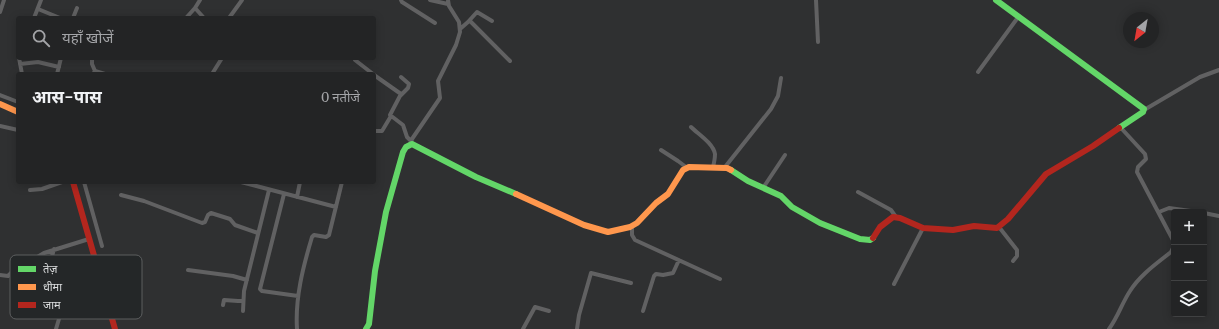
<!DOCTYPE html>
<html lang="hi">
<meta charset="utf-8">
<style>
body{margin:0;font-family:Merriweather,"Noto Sans Devanagari",serif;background:#2f3032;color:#f1f3f6}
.controls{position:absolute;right:12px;bottom:12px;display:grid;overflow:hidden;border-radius:4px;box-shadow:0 2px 10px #0003}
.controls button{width:36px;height:36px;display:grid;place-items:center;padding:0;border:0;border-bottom:1px solid #404142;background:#232425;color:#f1f3f6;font:20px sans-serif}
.compass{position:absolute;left:1123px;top:12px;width:36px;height:36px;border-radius:50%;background:#232425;box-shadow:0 2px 10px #0003;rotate:211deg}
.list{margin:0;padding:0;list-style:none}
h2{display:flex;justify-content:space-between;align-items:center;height:52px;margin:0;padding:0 16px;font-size:17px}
h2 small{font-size:13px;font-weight:400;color:#a3a4a7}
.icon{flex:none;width:22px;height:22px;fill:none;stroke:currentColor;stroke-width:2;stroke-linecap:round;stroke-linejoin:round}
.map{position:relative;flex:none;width:1219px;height:329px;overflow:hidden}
.search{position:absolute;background:#232425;box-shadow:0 2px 10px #0003;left:16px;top:16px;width:360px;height:44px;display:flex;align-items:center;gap:10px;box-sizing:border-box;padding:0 14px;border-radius:4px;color:#a3a4a7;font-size:15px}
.panel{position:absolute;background:#232425;box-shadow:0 2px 10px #0003;left:16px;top:72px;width:360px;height:112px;border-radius:4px}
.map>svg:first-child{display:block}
</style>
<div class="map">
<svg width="1219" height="329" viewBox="0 0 1219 329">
<rect width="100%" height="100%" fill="#2f3031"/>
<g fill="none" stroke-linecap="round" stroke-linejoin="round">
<path stroke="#616162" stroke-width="4" d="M200,0L195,8L204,18
M401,0L402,2L435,23
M430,0L448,4
M816,0L818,42
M38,9L60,18
M0,12L4,0
M34,18L41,0
M73,18L77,8
M186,18L195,8
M229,18L242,0
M470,21L510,61
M460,29L468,22L477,12L492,21
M19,58L22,74
M92,58V64L95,71
M355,60L373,74
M20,64L38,62L59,67
M978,72L1019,16
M57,74L61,58
M93,74L95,71L105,74
M212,74L222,58
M374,75L401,94L390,115L403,125L407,137L411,141
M0,95L18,102
M401,95L408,88L409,84L401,77
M1144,110L1200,77L1219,70
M0,126L18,130
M691,127C698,134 713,143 715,154C715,158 714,163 713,167
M1121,128L1145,154L1146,159L1138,167L1137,172L1174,242
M374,131H382L391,116
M410,145L412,139L440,98L438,81L456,45L460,32L459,22L449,6L448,0
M661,150L678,161L686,167
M725,167L771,109L778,96L781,78
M84,182L102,246
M241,182L336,207
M763,188L785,155
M30,190L42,189L62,182
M858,192L891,210L896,217
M284,194L260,289L262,291L298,296
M121,195L144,201L202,223L205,222L208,215L211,213L230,219L235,225L258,233
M297,197L300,182
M1159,212L1169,208L1198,212
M1204,213L1219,216
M632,226V235L635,240L720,279
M999,227L1017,250V256L1013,261
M188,270L233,276L247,280
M0,275L8,276L18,266L27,268L34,259L44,253L89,239
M894,284L923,228
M33,286L51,260L54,249
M223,305L224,300L238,301H243
M243,311L244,291L269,190
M643,311L654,276L656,274L663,275L673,273L679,260
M56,329L64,302L66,299L104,291
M297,329C295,298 303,267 312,237L314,235L326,237L329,235L342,182
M523,329L535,307L549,311
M577,329L579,315L591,273L631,283
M1109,329C1118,317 1122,303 1130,291C1140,275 1156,264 1171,252L1174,246"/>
<path stroke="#63d668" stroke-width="6" d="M996,0L1144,109L1143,112L1119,128
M731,170L748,181L781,196L792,207L820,223L860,239L870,240L873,238
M366,329L369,324L375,271L386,212L403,152L406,147L412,144L476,177L516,194"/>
<path stroke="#ff974d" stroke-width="6" d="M0,104L18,112
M516,194L584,225L608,232L630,227L637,223L656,203L668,194L683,170L689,167L727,168L731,170"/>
<path stroke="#b3261e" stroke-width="6" d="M73,182L115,329
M873,238L880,227L893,217L900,218L923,228L953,230L974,226L997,228L1008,219L1046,174L1093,146L1119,128"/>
</g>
<rect x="10" y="255" width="132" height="64" rx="6" fill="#242728" stroke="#5c5e5f" stroke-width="1"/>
<rect x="18" y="266" width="18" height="6" fill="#63d668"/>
<rect x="18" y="284" width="18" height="6" fill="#ff974d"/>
<rect x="18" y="302" width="18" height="6" fill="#b3261e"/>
<g font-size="11" fill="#dddfe0">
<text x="43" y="273">तेज़</text>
<text x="43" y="291">धीमा</text>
<text x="43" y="309">जाम</text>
</g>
</svg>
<div class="controls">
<button>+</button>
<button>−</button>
<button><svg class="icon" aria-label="layers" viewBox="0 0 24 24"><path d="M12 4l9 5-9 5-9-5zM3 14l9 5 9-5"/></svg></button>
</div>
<svg class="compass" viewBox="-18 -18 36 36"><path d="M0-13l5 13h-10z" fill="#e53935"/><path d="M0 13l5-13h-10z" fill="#a3a4a7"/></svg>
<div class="search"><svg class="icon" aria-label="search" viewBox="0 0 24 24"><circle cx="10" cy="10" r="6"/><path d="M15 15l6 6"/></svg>यहाँ खोजें</div>
<section class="panel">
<h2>आस-पास<small>0 नतीजे</small></h2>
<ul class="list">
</ul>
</section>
</div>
